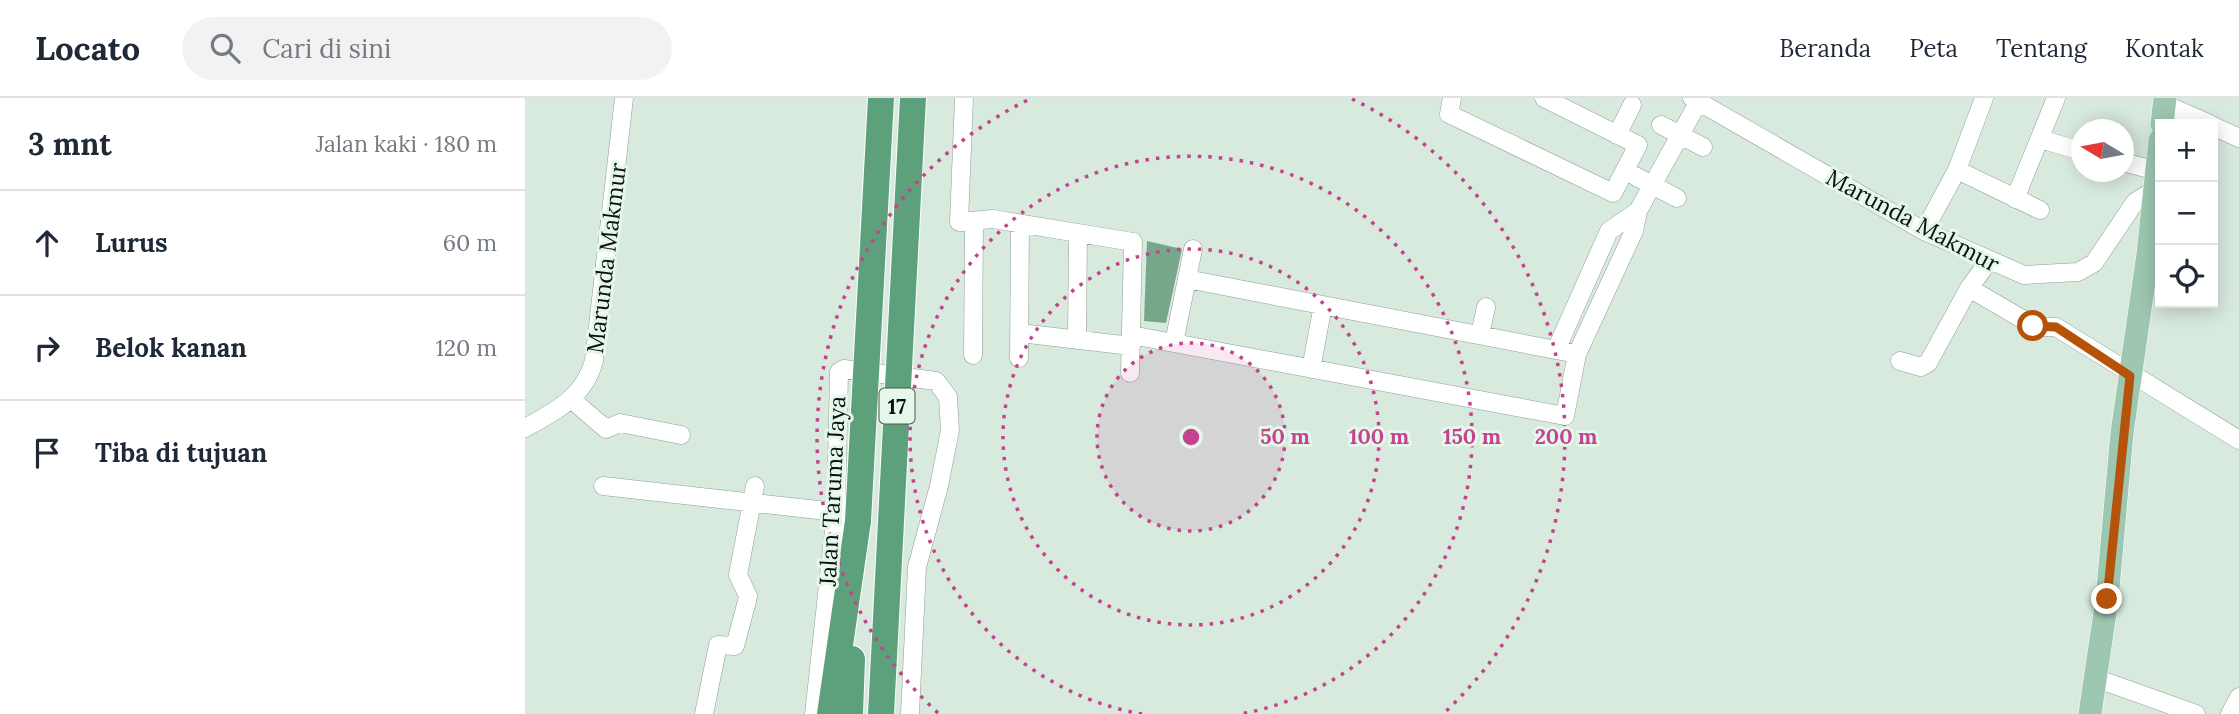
<!DOCTYPE html>
<html lang="id">
<meta charset="utf-8">
<style>
body{margin:0;font-family:Lora,serif;background:#f2f2f3;color:#1f2937}
.controls{position:absolute;right:21px;top:21px;display:grid;overflow:hidden;border-radius:0px;box-shadow:0 4px 18px #0003}
.controls button{width:63px;height:63px;display:grid;place-items:center;padding:0;border:0;border-bottom:2px solid #e0e1e3;background:#fff;color:#1f2937;font:35px sans-serif}
.compass{position:absolute;left:1546px;top:21px;width:63px;height:63px;border-radius:50%;background:#fff;box-shadow:0 4px 18px #0003;rotate:280deg}
.stop{position:absolute;width:21px;height:21px;margin:-16px;border:5px solid #b45309;border-radius:50%;background:#fff}
.stop.end{background:#b45309;border-color:#fff;box-shadow:0 2px 7px #0008}
.list{margin:0;padding:0;list-style:none}
h2{display:flex;justify-content:space-between;align-items:center;height:91px;margin:0;padding:0 28px;font-size:30px}
h2 small{font-size:23px;font-weight:400;color:#747a83}
.list li{display:grid;grid-template-columns:46px 1fr auto;gap:21px;align-items:center;box-sizing:border-box;height:105px;padding:0 28px;border-top:2px solid #e0e1e3}
.list b{display:block;font-size:26px;white-space:nowrap}
.list em{font-size:23px;font-style:normal;color:#747a83}
.icon{flex:none;width:38px;height:38px;fill:none;stroke:currentColor;stroke-width:2;stroke-linecap:round;stroke-linejoin:round}
.map{position:relative;flex:none;width:1714px;height:616px;overflow:hidden}
header{display:flex;align-items:center;gap:42px;box-sizing:border-box;height:98px;padding:0 35px;background:#fff;border-bottom:2px solid #e0e1e3}
header strong{font-size:33px}
nav{display:flex;gap:38px;margin-inline-start:auto;font-size:24px}
.search{width:490px;height:63px;background:#f2f2f3;display:flex;align-items:center;gap:18px;box-sizing:border-box;padding:0 24px;border-radius:38px;color:#747a83;font-size:26px}
main{display:flex}
aside{flex:1;background:#fff}
.map>svg:first-child{display:block}
</style>
<header>
<strong>Locato</strong>
<div class="search"><svg class="icon" aria-label="search" viewBox="0 0 24 24"><circle cx="10" cy="10" r="6"/><path d="M15 15l6 6"/></svg>Cari di sini</div>
<nav><a>Beranda</a><a>Peta</a><a>Tentang</a><a>Kontak</a></nav>
</header>
<main>
<aside>
<h2>3 mnt<small>Jalan kaki · 180 m</small></h2>
<ul class="list">
<li><svg class="icon" aria-label="ahead" viewBox="0 0 24 24"><path d="M12 20V5M6 11l6-6 6 6"/></svg><div><b>Lurus</b></div><em>60 m</em></li>
<li><svg class="icon" aria-label="right" viewBox="0 0 24 24"><path d="M7 20v-9h11M14 6l5 5-5 5"/></svg><div><b>Belok kanan</b></div><em>120 m</em></li>
<li><svg class="icon" aria-label="arrive" viewBox="0 0 24 24"><path d="M6 21V4h12l-3 4 3 4H6"/></svg><div><b>Tiba di tujuan</b></div></li>
</ul>
</aside>
<div class="map">
<svg width="1714" height="616" viewBox="0 0 1714 616">
<rect width="100%" height="100%" fill="#d8e9de"/>
<path fill="#77a78b" d="M622,143L657,151L641,225L619,223Z"/>
<g fill="none" stroke-linecap="round" stroke-linejoin="round">
<g stroke="#8f9f95" stroke-width="19">
<path id="minor" d="M439,0L434,124L468,121L608,144L605,275
M927,0L924,16L1088,95L1113,47L1019,0
M1167,0L1399,133L1499,177L1553,174L1569,165L1610,104L1629,92
M1639,6L1685,26
M1136,27L1178,49
M1688,28L1714,40
M1092,37L1107,7
M1515,41L1556,53
M1598,64L1632,73
M1432,72L1515,112
M1110,78L1152,100
M1490,101L1531,0
M1399,133L1432,72L1459,0
M662,181L1052,256
M1444,190L1511,229H1531L1714,342
M495,235L606,248
M606,237L1040,318L1052,256L1109,133L1113,113L1174,3
M955,237L961,209
M552,242L553,135
M649,245L668,151
M1031,252L1084,133L1113,113
M448,257L449,123
M494,260L495,126
M1375,263L1396,269L1403,265L1444,190L1464,163
M786,271L798,207
M46,301L81,331L95,325L156,337
M0,330C31,313 59,299 69,263L99,0
M78,388L311,414
M1570,580L1671,616
M179,616L193,547L210,548L222,503L223,498L213,477L230,388
M289,616L311,414L314,274L319,271L411,283L423,299L425,332L414,388L392,469L385,616
M1705,616L1714,599"/>
</g>
<g stroke="#fff" stroke-width="24">
<path id="major" d="M1637,26L1640,0
M1565,616L1582,501L1597,335L1623,156L1635,42"/>
</g>
<g stroke="#fff" stroke-width="28">
<path id="highway" d="M305,616L333,423
M325,616L327,561"/>
</g>
<use href="#minor" stroke="#fff" stroke-width="18"/>
<use href="#major" stroke="#9dc7b0" stroke-width="23"/>
<use href="#highway" stroke="#5ca17b" stroke-width="26"/>
<g stroke="#fff" stroke-width="28" stroke-linecap="butt">
<path id="highway-bridge" d="M333,423L356,0
M356,616L388,0"/>
</g>
<use href="#highway-bridge" stroke="#5ca17b" stroke-width="26"/>
</g>
<g fill="none" stroke-linecap="round" stroke-linejoin="round">
<path stroke="#b45309" stroke-width="9" d="M1508,228L1531,229L1605,278L1582,501"/>
</g>
<circle cx="666" cy="339" r="94" fill="#c2438e" fill-opacity=".12"/>
<g fill="none" stroke="#c2438e" stroke-width="3.5" stroke-dasharray="3.5 7">
<circle cx="666" cy="339" r="94"/>
<circle cx="666" cy="339" r="188"/>
<path d="M617 616A281 281 0 1 1 715 616"/>
<path d="M413 615A375 375 0 0 1 505 1M827 1A375 375 0 0 1 919 615"/>
</g>
<g text-anchor="middle" dominant-baseline="central" stroke-width="6" stroke-linejoin="round" paint-order="stroke">
<rect fill="#e5f6eb" stroke="#4c5650" stroke-width="2" x="354.5" y="290.5" width="35" height="35" rx="5"/>
<g font-size="21" font-weight="bold" fill="#0b110e">
<text x="372" y="308">17</text>
</g>
<g font-size="23" fill="#0b110e" stroke="#e5f6eb">
<text transform="translate(1388 122) rotate(28)">Marunda Makmur</text>
<text transform="translate(81 160) rotate(-83)">Marunda Makmur</text>
<text transform="translate(307 393) rotate(-87)">Jalan Taruma Jaya</text>
</g>
</g>
<circle cx="666" cy="339" r="10" fill="#c2438e" stroke="#e5f6eb" stroke-width="3.5"/>
<g font-size="21" text-anchor="middle" font-weight="bold" fill="#c2438e" stroke="#e5f6eb" stroke-width="6" stroke-linejoin="round" paint-order="stroke">
<text x="760" y="346">50 m</text>
<text x="854" y="346">100 m</text>
<text x="947" y="346">150 m</text>
<text x="1041" y="346">200 m</text>
</g>
</svg>
<div class="controls">
<button>+</button>
<button>−</button>
<button><svg class="icon" aria-label="locate" viewBox="0 0 24 24"><circle cx="12" cy="12" r="6"/><path d="M12 2v4M12 18v4M2 12h4M18 12h4"/></svg></button>
</div>
<svg class="compass" viewBox="-18 -18 36 36"><path d="M0-13l5 13h-10z" fill="#e53935"/><path d="M0 13l5-13h-10z" fill="#747a83"/></svg>
<div class="stop" style="left:1508px;top:228px"></div>
<div class="stop end" style="left:1582px;top:501px"></div>
</div>
</main>
